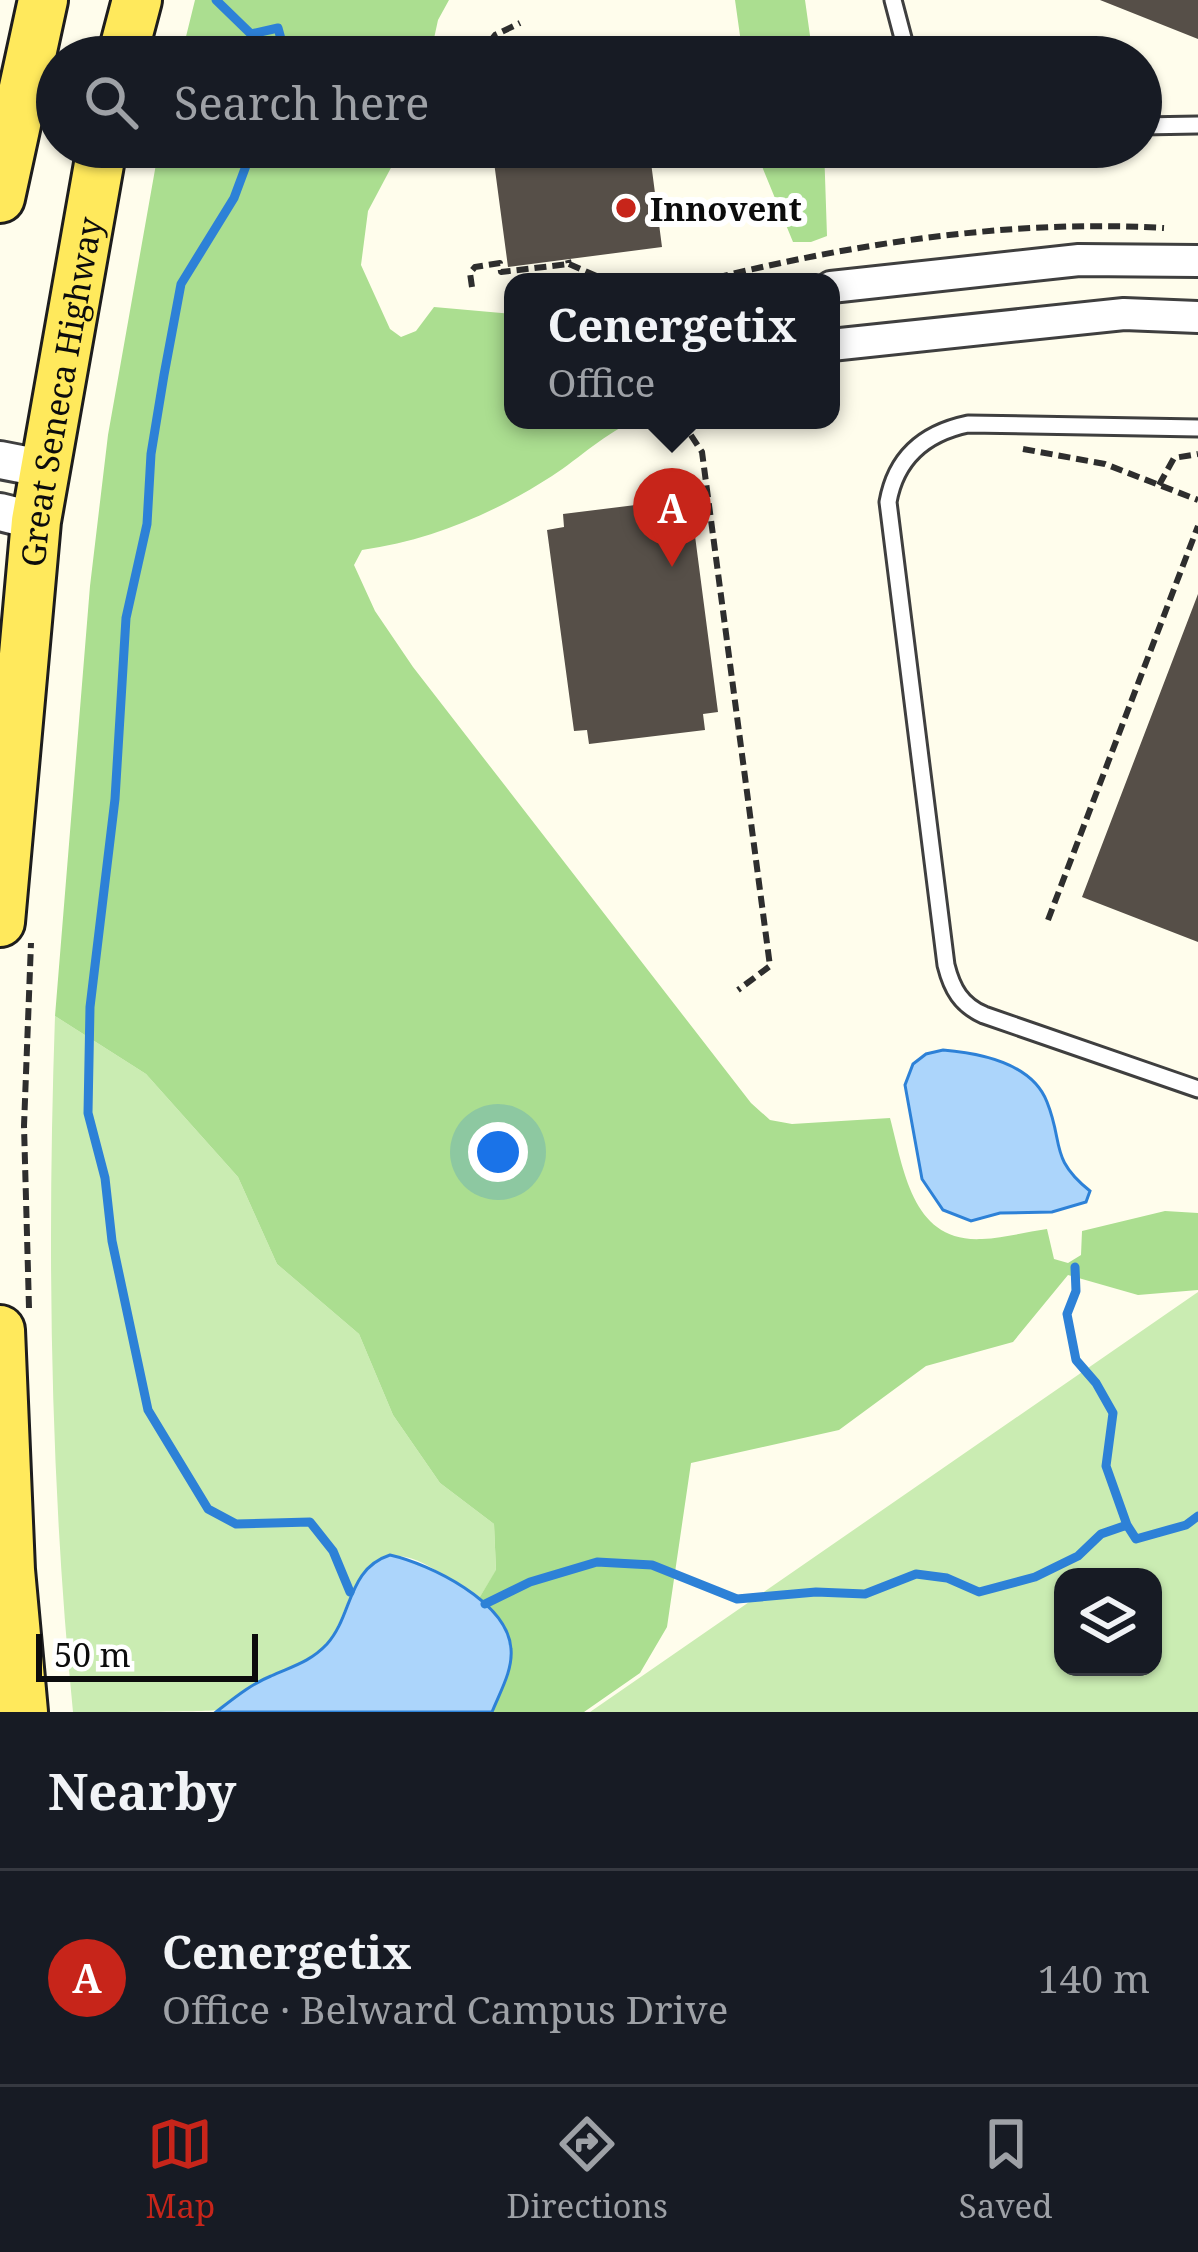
<!DOCTYPE html>
<meta charset="utf-8">
<style>
body{margin:0;font-family:"Noto Serif",serif;background:#242831;color:#f1f3f6}
.controls{position:absolute;right:36px;bottom:36px;display:grid;overflow:hidden;border-radius:24px;box-shadow:0 3px 9px #0004}
.controls button{width:108px;height:108px;display:grid;place-items:center;padding:0;border:0;border-bottom:3px solid #363941;background:#171b24;color:#f1f3f6;font:60px sans-serif}
.scale{position:absolute;left:36px;bottom:30px;width:222px;box-sizing:border-box;padding-left:12px;border:6px solid #0c0c0c;border-top:0;font-size:33px;line-height:42px;white-space:nowrap;color:#0c0c0c;-webkit-text-stroke:9px #fff;paint-order:stroke}
.you{position:absolute;left:498px;top:1152px;width:42px;height:42px;margin:-30px;border:9px solid #fff;border-radius:50%;background:#1a73e8;box-shadow:0 0 0 18px #1a73e833}
.badge{display:grid;place-items:center;width:78px;height:78px;border-radius:50%;background:#c7251a;color:#fff;font-size:39px;font-weight:700}
.pin{position:absolute;translate:-50% -99px;filter:drop-shadow(0 3px 6px #0008)}
.pin::after{content:'';position:absolute;top:63px;width:42px;height:36px;background:inherit;clip-path:polygon(0 0,100% 0,50% 100%)}
.popup{position:absolute;left:504px;top:273px;width:336px;height:156px;box-sizing:border-box;display:grid;place-content:center;border-radius:24px;background:#171b24;filter:drop-shadow(0 3px 9px #0005);font-size:39px;white-space:nowrap;color:#9ea1a6}
.popup b{font-size:45px;color:#f1f3f6}
.popup::after{content:'';position:absolute;left:50%;top:100%;margin-left:-24px;border:24px solid transparent;border-top-color:#171b24}
.list{margin:0;padding:0;list-style:none}
h2{display:flex;justify-content:space-between;align-items:center;height:156px;margin:0;padding:0 48px;font-size:51px}
h2 small{font-size:39px;font-weight:400;color:#9ea1a6}
.list li{display:grid;grid-template-columns:78px 1fr auto;gap:36px;align-items:center;box-sizing:border-box;height:216px;padding:0 48px;border-top:3px solid #363941}
.list b{display:block;font-size:45px;white-space:nowrap}
.list p{margin:0;font-size:39px;white-space:nowrap;color:#9ea1a6}
.list em{font-size:39px;font-style:normal;color:#9ea1a6}
.icon{flex:none;width:66px;height:66px;fill:none;stroke:currentColor;stroke-width:2;stroke-linecap:round;stroke-linejoin:round}
.map{position:relative;flex:none;width:1198px;height:1712px;overflow:hidden}
.search{position:absolute;background:#171b24;box-shadow:0 3px 9px #0004;left:36px;right:36px;top:36px;height:132px;display:flex;align-items:center;gap:30px;box-sizing:border-box;padding:0 42px;border-radius:66px;color:#9ea1a6;font-size:45px}
.sheet{height:372px;background:#171b24}
nav{display:flex;justify-content:space-around;align-items:center;box-sizing:border-box;height:168px;border-top:3px solid #363941;background:#171b24;font-size:33px;color:#9ea1a6}
nav a{display:grid;justify-items:center;gap:6px}
nav .on{color:#c7251a}
.map>svg:first-child{display:block}
</style>
<div class="map">
<svg width="1198" height="1712" viewBox="0 0 1198 1712">
<rect width="100%" height="100%" fill="#fffdec"/>
<path fill="#caecb2" fill-rule="evenodd" d="M55,1016L146,1074L238,1177L277,1264L359,1334L393,1415L440,1483L494,1524L496,1571L478,1600C451,1584 424,1553 389,1556C359,1558 345,1614 333,1636C317,1663 290,1665 265,1679C249,1688 235,1701 219,1710C202,1712 99,1712 73,1712C50,1480 47,1249 55,1016Z
M1198,1292V1712H590ZM1063,1577H1153V1667H1063Z"/>
<path fill="#abde90" d="M195,0H449L438,20L430,57H181Z
M735,0H805L813,57H743Z
M159,147H402L368,211L361,265L390,329L401,337L416,331L434,307L513,314V420H637C606,432 580,458 552,476C493,514 431,540 362,550L354,565L375,611L413,667L751,1103L770,1120L792,1124L890,1118C904,1170 912,1243 982,1239C1004,1238 1026,1232 1047,1229L1054,1259L1068,1263L1081,1255L1082,1231L1165,1211L1198,1213V1290L1138,1295L1068,1275L1013,1342L926,1366L839,1430L691,1463L667,1627L640,1673L584,1712H492L511,1663L485,1604L478,1600L496,1570L494,1524L440,1483L393,1415L359,1334L277,1264L238,1177L146,1074L55,1016L90,586L108,435Z
M754,147H824L827,236L811,242H793Z"/>
<path fill="#acd5fb" stroke="#2d81d7" stroke-width="3" d="M943,1050C979,1053 1032,1063 1047,1102C1064,1144 1049,1158 1090,1191L1086,1202L1052,1212L1000,1213L971,1221L943,1210L922,1179L905,1085L913,1064L926,1054Z
M390,1555C430,1564 508,1602 511,1649C513,1670 500,1692 492,1712H216C233,1699 251,1684 271,1676C293,1666 310,1662 327,1644C353,1615 347,1569 390,1555Z"/>
<g fill="none" stroke-linecap="round" stroke-linejoin="round">
<path stroke="#2d81d7" stroke-width="9" d="M216,0L251,34L278,28L286,57
M253,147L234,198L181,284L164,375L151,454L147,524L126,618L115,799L90,1007L88,1113L105,1178L112,1241L148,1410L208,1509L236,1524L310,1522L333,1551L350,1592
M1075,1267L1076,1291L1067,1314L1076,1360L1096,1383L1113,1413L1106,1466L1127,1525
M485,1604L530,1582L597,1562L652,1565L737,1599L816,1592L865,1594L916,1574L947,1578L979,1592L1035,1577L1078,1556L1101,1534L1127,1525L1136,1539L1186,1525L1198,1516"/>
</g>
<path fill="#564f48" d="M1100,0H1198V39Z
M492,147H649L662,247L508,267Z
M676,500L678,515L692,513L718,712L703,714L705,730L589,744L587,730L574,731L547,530L564,527L563,514Z
M1198,594V942L1082,897Z"/>
<g fill="none" stroke-linecap="round" stroke-linejoin="round">
<g stroke="#3f3f3f" stroke-width="21">
<path id="service" d="M893,0L908,57
M1141,126L1198,125
M1198,428L968,424C925,433 896,457 888,502L946,965C952,989 961,1005 984,1015L1198,1089"/>
</g>
<g stroke="#3f3f3f" stroke-width="36">
<path id="minor" d="M831,287L1079,260L1198,261
M831,345L1124,314L1198,317"/>
</g>
<g stroke="#3f3f3f" stroke-width="42">
<path id="tertiary" d="M0,460L46,469
M0,512L36,521"/>
</g>
<g stroke="#1d1d1d" stroke-width="54">
<g id="primary">
<path d="M122,57L137,0"/>
<path d="M0,198L43,0"/>
<path id="s1" d="M0,922L36,521L102,147"/>
<path d="M0,1330L10,1570L23,1712"/>
</g>
</g>
<path stroke="#2e2e2e" stroke-width="6" stroke-dasharray="12 6" stroke-linecap="butt" d="M478,57L495,35L520,23
M569,264L610,282
M699,282C850,244 1008,219 1164,228
M472,287L470,273L475,267L500,263L501,272L569,264L568,260
M681,420L702,452L770,966L738,990
M1023,449L1105,464L1198,500
M1159,485L1174,458L1198,454
M1048,920L1198,526
M29,1308L24,1126L31,943"/>
<use href="#service" stroke="#fff" stroke-width="15"/>
<use href="#minor" stroke="#fff" stroke-width="30"/>
<use href="#tertiary" stroke="#fff" stroke-width="36"/>
<use href="#primary" stroke="#ffe95c" stroke-width="48"/>
</g>
<circle fill="#c7251a" stroke="#fff" stroke-width="4.5" cx="626" cy="208" r="12"/>
<g text-anchor="middle" dominant-baseline="central" stroke-width="12" stroke-linejoin="round" paint-order="stroke">
<g font-size="33" font-weight="bold" fill="#0c0c0c" stroke="#fff" text-anchor="start">
<text x="650" y="208">Innovent</text>
</g>
<g font-size="33" fill="#0c0c0c" stroke="#fff">
<text stroke="none"><textPath href="#s1" startOffset="534">Great Seneca Highway</textPath></text>
</g>
</g>
</svg>
<div class="controls">
<button><svg class="icon" aria-label="layers" viewBox="0 0 24 24"><path d="M12 4l9 5-9 5-9-5zM3 14l9 5 9-5"/></svg></button>
</div>
<div class="scale">50 m</div>
<div class="you"></div>
<div class="pin badge" style="left:672px;top:567px">A</div>
<div class="popup"><b>Cenergetix</b>Office</div>
<div class="search"><svg class="icon" aria-label="search" viewBox="0 0 24 24"><circle cx="10" cy="10" r="6"/><path d="M15 15l6 6"/></svg>Search here</div>
</div>
<section class="sheet">
<h2>Nearby<small></small></h2>
<ul class="list">
<li><span class="badge">A</span><div><b>Cenergetix</b><p>Office · Belward Campus Drive</p></div><em>140 m</em></li>
</ul>
</section>
<nav>
<a class="on"><svg class="icon" aria-label="map" viewBox="0 0 24 24"><path d="M3 6l6-2 6 2 6-2v14l-6 2-6-2-6 2zM9 4v14M15 6v14"/></svg>Map</a>
<a><svg class="icon" aria-label="directions" viewBox="0 0 24 24"><path d="M12 3l9 9-9 9-9-9zM9 14v-3h6M13 9l2 2-2 2"/></svg>Directions</a>
<a><svg class="icon" aria-label="saved" viewBox="0 0 24 24"><path d="M7 4h10v16l-5-4-5 4z"/></svg>Saved</a>
</nav>
